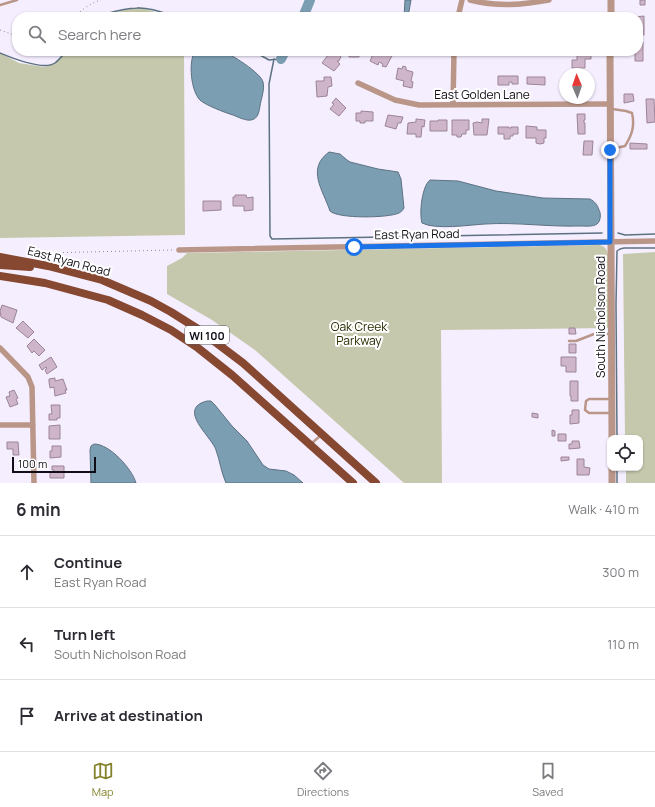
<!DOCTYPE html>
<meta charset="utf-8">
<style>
body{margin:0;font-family:Manrope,sans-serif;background:#f7f7f7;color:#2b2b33}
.controls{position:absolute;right:12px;bottom:12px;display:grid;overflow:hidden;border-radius:8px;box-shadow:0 1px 3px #0004}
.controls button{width:36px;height:36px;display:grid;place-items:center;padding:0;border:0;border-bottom:1px solid #e1e1e2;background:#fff;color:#2b2b33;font:20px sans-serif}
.compass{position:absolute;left:559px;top:68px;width:36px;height:36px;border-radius:50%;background:#fff;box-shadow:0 1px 3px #0004;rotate:358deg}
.scale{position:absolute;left:12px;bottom:10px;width:84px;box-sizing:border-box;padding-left:4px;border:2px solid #110d16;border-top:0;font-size:11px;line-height:14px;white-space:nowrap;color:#110d16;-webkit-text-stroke:3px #fff;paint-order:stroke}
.stop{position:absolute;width:12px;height:12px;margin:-9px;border:3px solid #1a73e8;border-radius:50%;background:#fff}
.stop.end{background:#1a73e8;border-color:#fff;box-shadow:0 1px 4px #0008}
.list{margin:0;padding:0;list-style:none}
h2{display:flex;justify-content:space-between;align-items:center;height:52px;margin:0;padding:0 16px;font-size:17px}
h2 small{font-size:13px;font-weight:400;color:#7c7c81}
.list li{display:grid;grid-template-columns:26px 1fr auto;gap:12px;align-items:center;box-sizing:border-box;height:72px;padding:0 16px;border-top:1px solid #e1e1e2}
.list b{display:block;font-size:15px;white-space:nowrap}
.list p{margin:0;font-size:13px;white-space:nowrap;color:#7c7c81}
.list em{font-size:13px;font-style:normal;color:#7c7c81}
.icon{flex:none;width:22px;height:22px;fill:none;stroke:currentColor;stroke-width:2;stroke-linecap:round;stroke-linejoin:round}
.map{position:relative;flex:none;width:655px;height:483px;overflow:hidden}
.search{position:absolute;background:#fff;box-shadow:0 1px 3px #0004;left:12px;right:12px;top:12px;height:44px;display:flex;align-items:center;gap:10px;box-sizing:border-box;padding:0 14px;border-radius:16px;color:#7c7c81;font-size:15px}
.sheet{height:268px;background:#fff}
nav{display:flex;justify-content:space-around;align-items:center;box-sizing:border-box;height:56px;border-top:1px solid #e1e1e2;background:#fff;font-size:11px;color:#7c7c81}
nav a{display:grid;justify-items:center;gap:2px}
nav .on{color:#84832c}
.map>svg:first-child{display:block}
</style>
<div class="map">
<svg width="655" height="483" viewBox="0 0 655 483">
<rect width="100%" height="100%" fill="#f5eeff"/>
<path fill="#c5c8ac" d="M138,7L173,17H95Z
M67,51H184L185,235L0,238V53L19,63L44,67L54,63Z
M599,245C605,246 607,249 608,255L609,328L441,330L442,483H404L255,350L212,320L167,294V266L182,258L187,253Z
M655,252V483H626V468H640V438H625L623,254Z"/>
<path fill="#7c9eb2" stroke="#5c7283" d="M405,0H411L408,17H404Z
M195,51C203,51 215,49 222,51C231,54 261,73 263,82C265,89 261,99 260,106C259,112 258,119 251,120C246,121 238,117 233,115C226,113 205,105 200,100C191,91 188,62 195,51Z
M329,152L340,154L347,160L350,162L378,169L398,172L401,179L404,208C403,210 401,212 399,213C389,218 338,219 330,211C323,190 306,169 329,152Z
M430,180L458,181L496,191L543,198L590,199C595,202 597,204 599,210C601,213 601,221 597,224C593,227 585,226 579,226C548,227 516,222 485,224C469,225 436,230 422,223C419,213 422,186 430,180Z
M207,401H211L215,405L232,426L247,441L263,465L269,469L286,471L294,475L303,483H226C221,472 220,461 216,450C212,437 176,409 207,401Z
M94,444C110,444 132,469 136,483H91L90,450L91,446Z"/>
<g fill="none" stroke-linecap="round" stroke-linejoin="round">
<path stroke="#5c7283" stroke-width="1.5" d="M95,17C109,13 123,8 137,8C150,7 165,13 177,17
M253,51L269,60L281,59
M0,53C12,58 43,71 55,63C59,60 63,55 66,51
M274,59L269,84L270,236L272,239L602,233
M618,233L625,235L655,234
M617,438L616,304L617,251L620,249L624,248H655
M617,468V483"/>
<path stroke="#7c9eb2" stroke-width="10" d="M303,17L310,0
M281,59L285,51"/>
</g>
<path fill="#ceb5c9" stroke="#9c8497" d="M640,0H645V5H640Z
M567,13L568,17H552L558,16V14Z
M644,16V35H638V17H635Z
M638,42H643V61H635V51H638Z
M331,51H340L342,54L339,61H337L340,64L334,71L322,63Z
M349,51H368V54L359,53V57H349Z
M378,51H389L388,52L393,54L386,67L382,66L383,64L379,62L378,65L370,61L373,54L376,55Z
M577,52H591V59H585V68H572V60H577Z
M403,66L406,67V70L413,72L411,81L413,82L412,88L403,86L404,81L396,79L398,68L402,69Z
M498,76H518V84H512V82H509V85H498Z
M324,77H331L332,86L328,87L327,96L317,97L316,81H324Z
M527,77H545V85L527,84Z
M624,94H633L634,101L624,103Z
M336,98L346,108L339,116L330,109L334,104L332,103Z
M646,99H654L655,122L647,123Z
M361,111L373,112V121H365V123H360V121H356V113H361Z
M577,114H585V120H584V123H585V134H578Z
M388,115L403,117L401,123H398L396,129L385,126Z
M416,119L425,120L424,127L422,126L421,137H416V134H407L408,123L416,122Z
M482,119H489L487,135H474L473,123L477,122L482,123Z
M438,120H447V131H430V121H438Z
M452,120H469V130H466V134H462L461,137H457V135H452Z
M526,126L537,127V130H546V138H544V143L540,144L536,143V138H526Z
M498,127H509V128H511V127H518V134H513V136H510V139H504V134H498Z
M584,141H593L592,155H583Z
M630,143L647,144V149H630Z
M235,195H246L247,198L253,197V210L244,211V206H233V197H235Z
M203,201H221V210L203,211Z
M2,305L17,310L13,323L1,317L0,311Z
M23,321L34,332L28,338L16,328Z
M569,328H575L576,334H569Z
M34,339L45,350L39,356L34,351L32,353L27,346Z
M569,344H576V353H569Z
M51,357L57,367L47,374L45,370L47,368L46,367L42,370L39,365Z
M561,357H576V372H566V366H561Z
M55,378V381L63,379L67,390H65L66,393L55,396L54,387L50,388L49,382V379Z
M570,381H578V401H571V396H570Z
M14,390L18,398L16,399L18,404L10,407L6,397L10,396L9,392Z
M51,405H60V418H57V420H49V414H52Z
M572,410H579V423L570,424V415H572Z
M532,413L538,414V418L532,417Z
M60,425V439H49V426Z
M552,430L555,431V436H552Z
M558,434H566V441H558Z
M572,441H579L580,448L569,449V444H572Z
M7,442H18L19,455H13V449H7Z
M52,446H61V457L50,458V451H52Z
M561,457H569V460L561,461Z
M577,459H584V467L590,468L589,475H577Z
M52,466H64V478H50V472H54V470H52Z"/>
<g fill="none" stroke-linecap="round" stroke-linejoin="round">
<path stroke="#8f8997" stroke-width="1" stroke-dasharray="1 3" stroke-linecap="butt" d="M74,17C82,10 90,3 101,0
M0,30L17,36
M43,253L174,250"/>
<path stroke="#ba9688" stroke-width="2.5" d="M0,5L17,0
M612,149L625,146C632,135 635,126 632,113L626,111L612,109
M569,341H576L594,334H611
M610,413H589L585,410L586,401L589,399H611
M312,443L320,436"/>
<path stroke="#ba9688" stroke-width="5.5" d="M470,0C498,7 521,5 549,0
M458,17L462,0
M358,83L395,100L419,105L610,104
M453,105L454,51
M179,250L655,241
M0,348L28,377L32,387L34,483
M0,425H33"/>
<path stroke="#ba9688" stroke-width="7" d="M611,17V0
M610,51L612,438
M612,468V483"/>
<path stroke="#874832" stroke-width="8" d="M0,257L48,266L102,280L151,301L171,312L198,329L243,363L376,483
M0,265L30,267
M0,276L45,283L108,300L142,315L171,330L198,348L232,375L353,483"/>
</g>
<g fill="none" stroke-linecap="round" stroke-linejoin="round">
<path stroke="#1a73e8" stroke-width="5" d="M354,247L610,242V150"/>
</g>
<g text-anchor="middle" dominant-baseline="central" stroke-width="4" stroke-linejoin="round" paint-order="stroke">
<rect fill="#fff" stroke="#58565c" stroke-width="1" x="185" y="326" width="44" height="18" rx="3"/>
<g font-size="11" font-weight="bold" fill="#110d16">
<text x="207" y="335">WI 100</text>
</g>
<g font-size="12" fill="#110d16" stroke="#fff">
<text x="482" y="94">East Golden Lane</text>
<text transform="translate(417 234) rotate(-1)">East Ryan Road</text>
<text transform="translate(69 261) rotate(15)">East Ryan Road</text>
<text transform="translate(600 317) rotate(-90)">South Nicholson Road</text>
</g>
<g font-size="12" fill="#2c2d01" stroke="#fff">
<text x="359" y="326">Oak Creek<tspan x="359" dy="14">Parkway</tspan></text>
</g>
</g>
</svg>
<div class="controls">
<button><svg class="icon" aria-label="locate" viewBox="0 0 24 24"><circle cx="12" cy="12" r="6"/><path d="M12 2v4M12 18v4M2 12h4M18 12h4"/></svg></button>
</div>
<svg class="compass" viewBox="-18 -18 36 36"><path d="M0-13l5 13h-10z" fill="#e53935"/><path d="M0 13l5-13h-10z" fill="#7c7c81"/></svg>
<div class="scale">100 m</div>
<div class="stop" style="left:354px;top:247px"></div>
<div class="stop end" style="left:610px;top:150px"></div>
<div class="search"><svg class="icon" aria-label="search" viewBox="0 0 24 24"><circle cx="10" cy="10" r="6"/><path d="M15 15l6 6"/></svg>Search here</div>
</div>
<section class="sheet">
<h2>6 min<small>Walk · 410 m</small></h2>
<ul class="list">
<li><svg class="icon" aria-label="ahead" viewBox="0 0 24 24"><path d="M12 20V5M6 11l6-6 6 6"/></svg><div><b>Continue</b><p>East Ryan Road</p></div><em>300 m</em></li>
<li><svg class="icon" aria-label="left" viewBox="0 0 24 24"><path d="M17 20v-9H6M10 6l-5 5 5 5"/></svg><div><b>Turn left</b><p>South Nicholson Road</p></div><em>110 m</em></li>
<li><svg class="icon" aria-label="arrive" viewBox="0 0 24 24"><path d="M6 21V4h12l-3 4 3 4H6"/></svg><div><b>Arrive at destination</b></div></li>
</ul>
</section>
<nav>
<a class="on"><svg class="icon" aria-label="map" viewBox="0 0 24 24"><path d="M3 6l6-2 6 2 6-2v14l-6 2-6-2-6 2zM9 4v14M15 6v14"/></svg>Map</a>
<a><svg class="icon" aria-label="directions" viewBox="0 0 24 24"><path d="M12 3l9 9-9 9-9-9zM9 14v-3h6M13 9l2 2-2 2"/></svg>Directions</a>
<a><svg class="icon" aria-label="saved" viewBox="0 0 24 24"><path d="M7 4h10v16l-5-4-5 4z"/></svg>Saved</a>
</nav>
